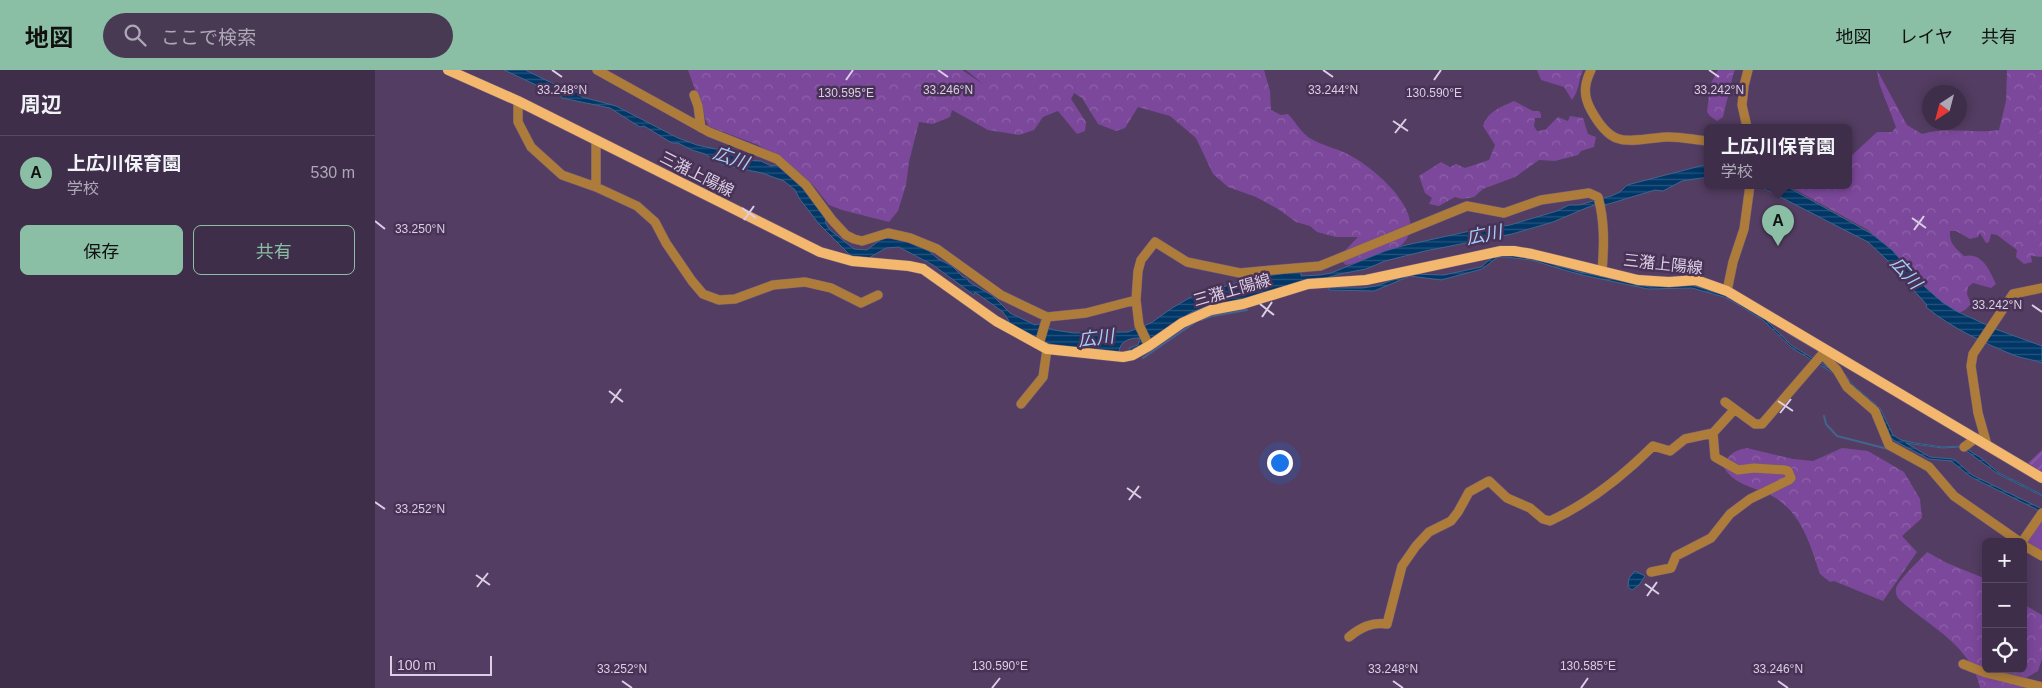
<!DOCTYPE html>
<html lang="ja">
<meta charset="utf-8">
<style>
body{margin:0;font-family:Helvetica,"Noto Sans JP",sans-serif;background:#493a54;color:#f1f3f6}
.controls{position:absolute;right:15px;bottom:15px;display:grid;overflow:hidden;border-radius:8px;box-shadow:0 2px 12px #0003}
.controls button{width:45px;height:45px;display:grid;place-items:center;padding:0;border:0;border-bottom:1px solid #574a62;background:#3e2e4a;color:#f1f3f6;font:25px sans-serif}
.compass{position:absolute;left:1547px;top:15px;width:45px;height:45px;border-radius:50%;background:#3e2e4a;box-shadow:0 2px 12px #0003;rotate:216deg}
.scale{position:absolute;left:15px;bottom:12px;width:102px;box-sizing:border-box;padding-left:5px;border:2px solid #dbcee5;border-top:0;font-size:14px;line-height:18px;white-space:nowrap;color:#dbcee5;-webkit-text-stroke:4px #483256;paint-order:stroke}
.you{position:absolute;left:904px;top:392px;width:18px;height:18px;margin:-12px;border:4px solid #fff;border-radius:50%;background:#1a73e8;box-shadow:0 0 0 8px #1a73e833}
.badge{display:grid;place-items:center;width:32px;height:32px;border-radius:50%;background:#8abfa5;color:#111;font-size:16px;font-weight:700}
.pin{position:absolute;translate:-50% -41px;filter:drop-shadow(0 1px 2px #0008)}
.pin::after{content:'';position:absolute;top:26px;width:18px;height:15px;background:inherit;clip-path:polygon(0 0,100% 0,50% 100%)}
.popup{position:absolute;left:1329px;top:54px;width:148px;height:65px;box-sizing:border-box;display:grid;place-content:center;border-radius:8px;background:#3e2e4a;filter:drop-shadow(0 1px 4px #0005);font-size:16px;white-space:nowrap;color:#ada8b5}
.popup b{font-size:19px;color:#f1f3f6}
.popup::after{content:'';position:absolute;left:50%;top:100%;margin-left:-10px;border:10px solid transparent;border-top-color:#3e2e4a}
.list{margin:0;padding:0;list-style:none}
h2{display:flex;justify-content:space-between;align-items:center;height:65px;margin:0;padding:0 20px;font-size:21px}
h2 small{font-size:16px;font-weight:400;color:#ada8b5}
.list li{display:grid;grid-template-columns:32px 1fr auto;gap:15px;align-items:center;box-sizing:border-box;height:75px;padding:0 20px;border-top:1px solid #574a62}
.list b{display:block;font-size:19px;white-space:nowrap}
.list p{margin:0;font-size:16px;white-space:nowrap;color:#ada8b5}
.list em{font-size:16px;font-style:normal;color:#ada8b5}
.actions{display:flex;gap:10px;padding:15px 20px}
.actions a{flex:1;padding:11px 0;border:1px solid #8abfa5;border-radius:8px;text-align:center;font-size:18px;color:#8abfa5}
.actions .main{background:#8abfa5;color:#111}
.icon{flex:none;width:28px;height:28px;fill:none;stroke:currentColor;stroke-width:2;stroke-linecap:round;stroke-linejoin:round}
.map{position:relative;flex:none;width:1667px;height:618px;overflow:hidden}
header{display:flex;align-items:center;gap:30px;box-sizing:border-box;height:70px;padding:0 25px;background:#8abfa5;color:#111}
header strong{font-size:24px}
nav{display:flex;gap:28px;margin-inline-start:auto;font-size:18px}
.search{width:350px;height:45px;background:#493a54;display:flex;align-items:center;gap:12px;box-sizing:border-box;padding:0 18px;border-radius:28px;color:#ada8b5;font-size:19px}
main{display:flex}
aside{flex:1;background:#3e2e4a}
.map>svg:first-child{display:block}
</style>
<header>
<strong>地図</strong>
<div class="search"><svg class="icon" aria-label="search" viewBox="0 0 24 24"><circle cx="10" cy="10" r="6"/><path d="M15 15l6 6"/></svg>ここで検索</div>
<nav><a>地図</a><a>レイヤ</a><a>共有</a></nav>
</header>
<main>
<aside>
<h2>周辺<small></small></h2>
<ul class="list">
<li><span class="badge">A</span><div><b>上広川保育園</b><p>学校</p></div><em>530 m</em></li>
</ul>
<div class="actions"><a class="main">保存</a><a>共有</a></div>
</aside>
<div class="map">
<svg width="1667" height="618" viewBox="0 0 1667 618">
<defs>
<pattern id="forest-crowns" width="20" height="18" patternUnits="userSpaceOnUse" patternTransform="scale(1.25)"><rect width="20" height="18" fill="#7c489b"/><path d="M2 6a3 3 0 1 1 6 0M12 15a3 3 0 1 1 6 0" fill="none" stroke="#8e61a9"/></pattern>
<pattern id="park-tufts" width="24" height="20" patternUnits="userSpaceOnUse" patternTransform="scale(1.25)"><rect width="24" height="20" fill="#7c489b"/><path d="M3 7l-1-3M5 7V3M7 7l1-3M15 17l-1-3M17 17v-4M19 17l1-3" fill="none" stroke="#8e61a9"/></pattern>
<pattern id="garden-furrows" width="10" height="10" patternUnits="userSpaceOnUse" patternTransform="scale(1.25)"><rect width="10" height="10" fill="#7c489b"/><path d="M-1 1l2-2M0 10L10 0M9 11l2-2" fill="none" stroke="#8e61a9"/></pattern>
<pattern id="water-rules" width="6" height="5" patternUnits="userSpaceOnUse" patternTransform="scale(1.25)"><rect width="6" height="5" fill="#003767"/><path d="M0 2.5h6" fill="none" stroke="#25537d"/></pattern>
</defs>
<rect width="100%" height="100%" fill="#533d62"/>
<path fill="url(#forest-crowns)" d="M313,0H587L608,14L591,0H889L895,21L896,40L906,45L913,44C920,51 925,61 933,67C948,77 964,78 978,87C1002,100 1059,150 1025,176C1010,188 989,191 971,195L963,188L983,167H961L942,162L935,156L921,152L903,139L881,127L853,117L838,104L821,68L795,46L763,37L750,58L741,61L723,54L707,28L699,23L696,29L711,52L710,61L702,64L683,41L668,47L659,60L644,65L613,60L577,40L575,47L558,54L544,52L534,92L531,115L523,141L514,152L467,140L454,135L437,114L410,91L383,75L333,56Z
M1162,0H1208C1203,11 1205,19 1197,30L1189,17L1166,10Z
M1343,0H1360L1358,5L1348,47L1342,51L1335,46L1332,42L1335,15Z
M1502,0L1532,55L1547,64C1572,56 1599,64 1624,60L1631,31L1632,0H1667V187L1656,186L1657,192L1649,194L1641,187L1642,180L1622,165L1616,164L1614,172L1611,173L1605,163L1603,167L1595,169L1581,161H1575C1574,173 1580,178 1589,186C1607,182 1614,199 1621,214L1616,218L1598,213L1593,217L1592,224L1596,234L1590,240L1580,245L1527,198L1514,180L1493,160L1412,115H1473V89L1502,62H1517L1521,57L1504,13Z
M1139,31L1158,41H1164L1166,44V48H1160L1159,56L1162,61L1170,60L1183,47L1193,51L1195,46L1208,48L1213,64L1221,67L1219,77L1206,81L1203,85L1180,91L1164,90L1140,107L1108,119L1099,127L1087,129L1080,127L1064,136L1054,134L1057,128L1050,123L1044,106L1066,92L1075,97L1081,94L1090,98L1114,90L1120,75L1108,56C1113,41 1126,37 1139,31Z
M1372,378L1418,389L1438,391L1467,378L1493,381L1529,402L1545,429L1547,448L1527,466L1542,482L1508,531L1459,511L1455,512L1445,504C1434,471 1425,438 1391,423C1374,416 1360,414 1349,398C1351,386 1359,380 1372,378Z
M1552,482L1572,493L1611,509V599H1648V534L1667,545V589L1663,601L1649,609L1651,618H1605C1597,577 1556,557 1527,532C1523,529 1520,524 1521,519C1522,511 1545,490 1552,482Z"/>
<path fill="url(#park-tufts)" d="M1667,451V482L1653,474V471Z"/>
<path fill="url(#garden-furrows)" d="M1667,380V402L1653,393Z"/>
<path fill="url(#water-rules)" stroke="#42648d" d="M129,0H150L177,13L202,22L207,27L241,36L303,68L322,75L341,79L369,90L386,91L396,96L402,95L432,120L450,146L451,154L455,160L479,179L492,180L505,170V168L525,169L554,181L563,189L577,196L588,207L592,208L594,212L618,226L635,243L660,255L664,254L679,260L699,263L753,262L776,253L797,238L818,226L877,208L926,201V206L945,205L956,203L1010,181L1027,176L1095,161L1135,155L1182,141L1194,135H1204L1236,126L1245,122L1252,115L1333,94V107L1307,111L1288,121L1280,120L1227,136L1223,134L1211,138L1178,152L1137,164L1050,181L1010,191L991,199L965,204L872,230L837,234L815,243L756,282L754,278L763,275L765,268C755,268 746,270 744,281L747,284L691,279L675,274L633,255L634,251L628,242L600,222L599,225L558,195L524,177L511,178L492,189L477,187L444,154L424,128L420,120L409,111L387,103L348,95L330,84L317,80L303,73H297L269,56L265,57L235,38L187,28L184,22L174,21Z
M1382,115H1409L1497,164L1517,180L1550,217L1567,232L1581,241L1623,260L1667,276V293C1660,290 1650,289 1641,286C1609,273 1578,259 1551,237L1552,235L1511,189L1493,172Z
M1136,184L1154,187L1200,201L1275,217L1316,215L1353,226L1391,250L1416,275L1458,301L1453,287L1412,263V261L1457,287L1478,315L1505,338L1518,365L1526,370L1540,373L1568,377L1587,376L1606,388L1624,403L1664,423L1667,426L1623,404L1586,377L1567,378L1531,373L1555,387L1579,389L1597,405L1667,439V442L1596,407L1576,391L1554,389L1520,371L1515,367L1502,340L1460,304L1417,278L1388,250L1362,234L1349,227L1317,218L1273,219L1203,204L1156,190L1130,187H1123L1107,199L1066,210L1035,206L999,221L954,220V218H987L1001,216L1035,204L1069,205L1106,197L1120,185Z
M1260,501L1270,506L1264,515L1257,520L1253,517L1254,508Z"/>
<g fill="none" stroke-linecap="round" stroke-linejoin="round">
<path stroke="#42648d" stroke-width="2" d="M826,250L837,246L872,240
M768,288L819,253
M1449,346L1451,354L1462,366L1513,379"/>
<g stroke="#6e5a7c" stroke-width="10">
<path id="minor" d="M222,0L334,62L402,89L431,115L457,150L471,165L479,169L487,171L513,163L535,168L562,179L626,225L672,247L711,243L761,230
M1216,0C1209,14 1208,26 1216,40C1238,80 1251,70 1291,67C1304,66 1319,70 1333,71
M319,25L323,36L326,58
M143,31V52L156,77L187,105L221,117L262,136L280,152L291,173L317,211L328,224L344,230L360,229L398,215L430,212L456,218L486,233L503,225
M1372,57L1367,35L1369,16L1373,0
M221,70V117
M1352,221L1358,192L1369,159L1375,115
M664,274L672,247
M774,276L764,255L761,230L763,201L766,190L780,172L812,192L865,203L897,200L945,196L1092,136L1129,143L1166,130L1214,123L1223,127C1230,152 1229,176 1227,202
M1447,284L1462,300L1472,317L1500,341L1514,375L1554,397L1579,426L1645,472
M1350,332L1380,354H1387L1450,281
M646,334L668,307L672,279
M1612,375L1603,343L1596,296L1598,284L1638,224L1667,218
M1589,377L1601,368
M1647,472L1667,443
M1648,475L1667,486
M1276,502L1296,498L1301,486L1336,468L1355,444L1375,429L1414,410L1416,408L1413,401L1410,400L1379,398L1363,400L1340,387L1338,363
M974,567C986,557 997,552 1012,554L1027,496L1041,476L1054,462L1076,451L1083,442L1094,422L1114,411L1132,428L1155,438L1168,449L1175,451C1214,433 1248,406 1278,376L1295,381L1310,369L1338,363L1359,340
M1588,594L1611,603L1667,617"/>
</g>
<g stroke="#6e5a7c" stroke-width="11">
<path id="major" d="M73,0L143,31L445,182L477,191L534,196L548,199L621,251L672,279L748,287L758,285L774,276L807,253L836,240L868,234L933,214L991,210L1126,181H1139L1157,184L1263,210L1294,212L1321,210L1352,221L1667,408"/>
</g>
<use href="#minor" stroke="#ad7c3b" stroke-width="9"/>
<use href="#major" stroke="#f3b76d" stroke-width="10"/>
</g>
<path fill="none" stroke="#dbcee5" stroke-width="2" d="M177,0L187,7M563,0L573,7M948,0L958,7M1334,0L1344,7M471,10L478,0M1059,10L1066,0M1018,51L1033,61M1020,63L1031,49M367,138L381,148M1537,148L1551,158M369,150L379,136M0,151L10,159M1539,160L1549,146M885,234L899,245M1657,235L1667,242M887,247L897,232M234,321L248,332M1403,331L1418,341M236,333L246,319M1405,343L1416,329M752,418L766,428M754,430L764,416M0,432L10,439M101,505L115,515M1270,514L1284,524M102,517L113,503M1272,526L1282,512M247,611L257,618M1018,611L1028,618M1403,611L1413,618M617,618L625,608M1206,618L1213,608"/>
<g text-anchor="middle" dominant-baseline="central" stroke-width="5" stroke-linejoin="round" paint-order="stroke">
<g font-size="16" fill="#dbcee5" stroke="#483256">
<text transform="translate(322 104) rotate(27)">三潴上陽線</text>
<text transform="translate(1288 194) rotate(6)">三潴上陽線</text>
<text transform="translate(857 220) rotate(-16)">三潴上陽線</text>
</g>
<g font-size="18" font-style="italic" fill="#a5cefc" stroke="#483256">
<text transform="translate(356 88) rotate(19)">広川</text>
<text transform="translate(1109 165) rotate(-11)">広川</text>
<text transform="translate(1531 203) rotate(48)">広川</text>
<text transform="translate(721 268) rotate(-7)">広川</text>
</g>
</g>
<g font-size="12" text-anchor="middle" fill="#dbcee5" stroke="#483256" stroke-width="5" stroke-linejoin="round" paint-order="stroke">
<text x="187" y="24">33.248°N</text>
<text x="573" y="24">33.246°N</text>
<text x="958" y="24">33.244°N</text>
<text x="1344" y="24">33.242°N</text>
<text x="471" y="27">130.595°E</text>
<text x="1059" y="27">130.590°E</text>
<text x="45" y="163">33.250°N</text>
<text x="1622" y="239">33.242°N</text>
<text x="45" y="443">33.252°N</text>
<text x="625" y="600">130.590°E</text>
<text x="1213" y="600">130.585°E</text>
<text x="247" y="603">33.252°N</text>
<text x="1018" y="603">33.248°N</text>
<text x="1403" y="603">33.246°N</text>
</g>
</svg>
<div class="controls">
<button>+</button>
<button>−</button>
<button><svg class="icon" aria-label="locate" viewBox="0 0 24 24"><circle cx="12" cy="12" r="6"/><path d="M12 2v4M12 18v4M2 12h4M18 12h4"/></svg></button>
</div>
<svg class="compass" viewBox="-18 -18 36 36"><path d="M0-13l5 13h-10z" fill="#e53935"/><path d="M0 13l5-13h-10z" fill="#ada8b5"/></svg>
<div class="scale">100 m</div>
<div class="you"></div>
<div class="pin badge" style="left:1403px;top:176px">A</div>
<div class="popup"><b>上広川保育園</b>学校</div>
</div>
</main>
